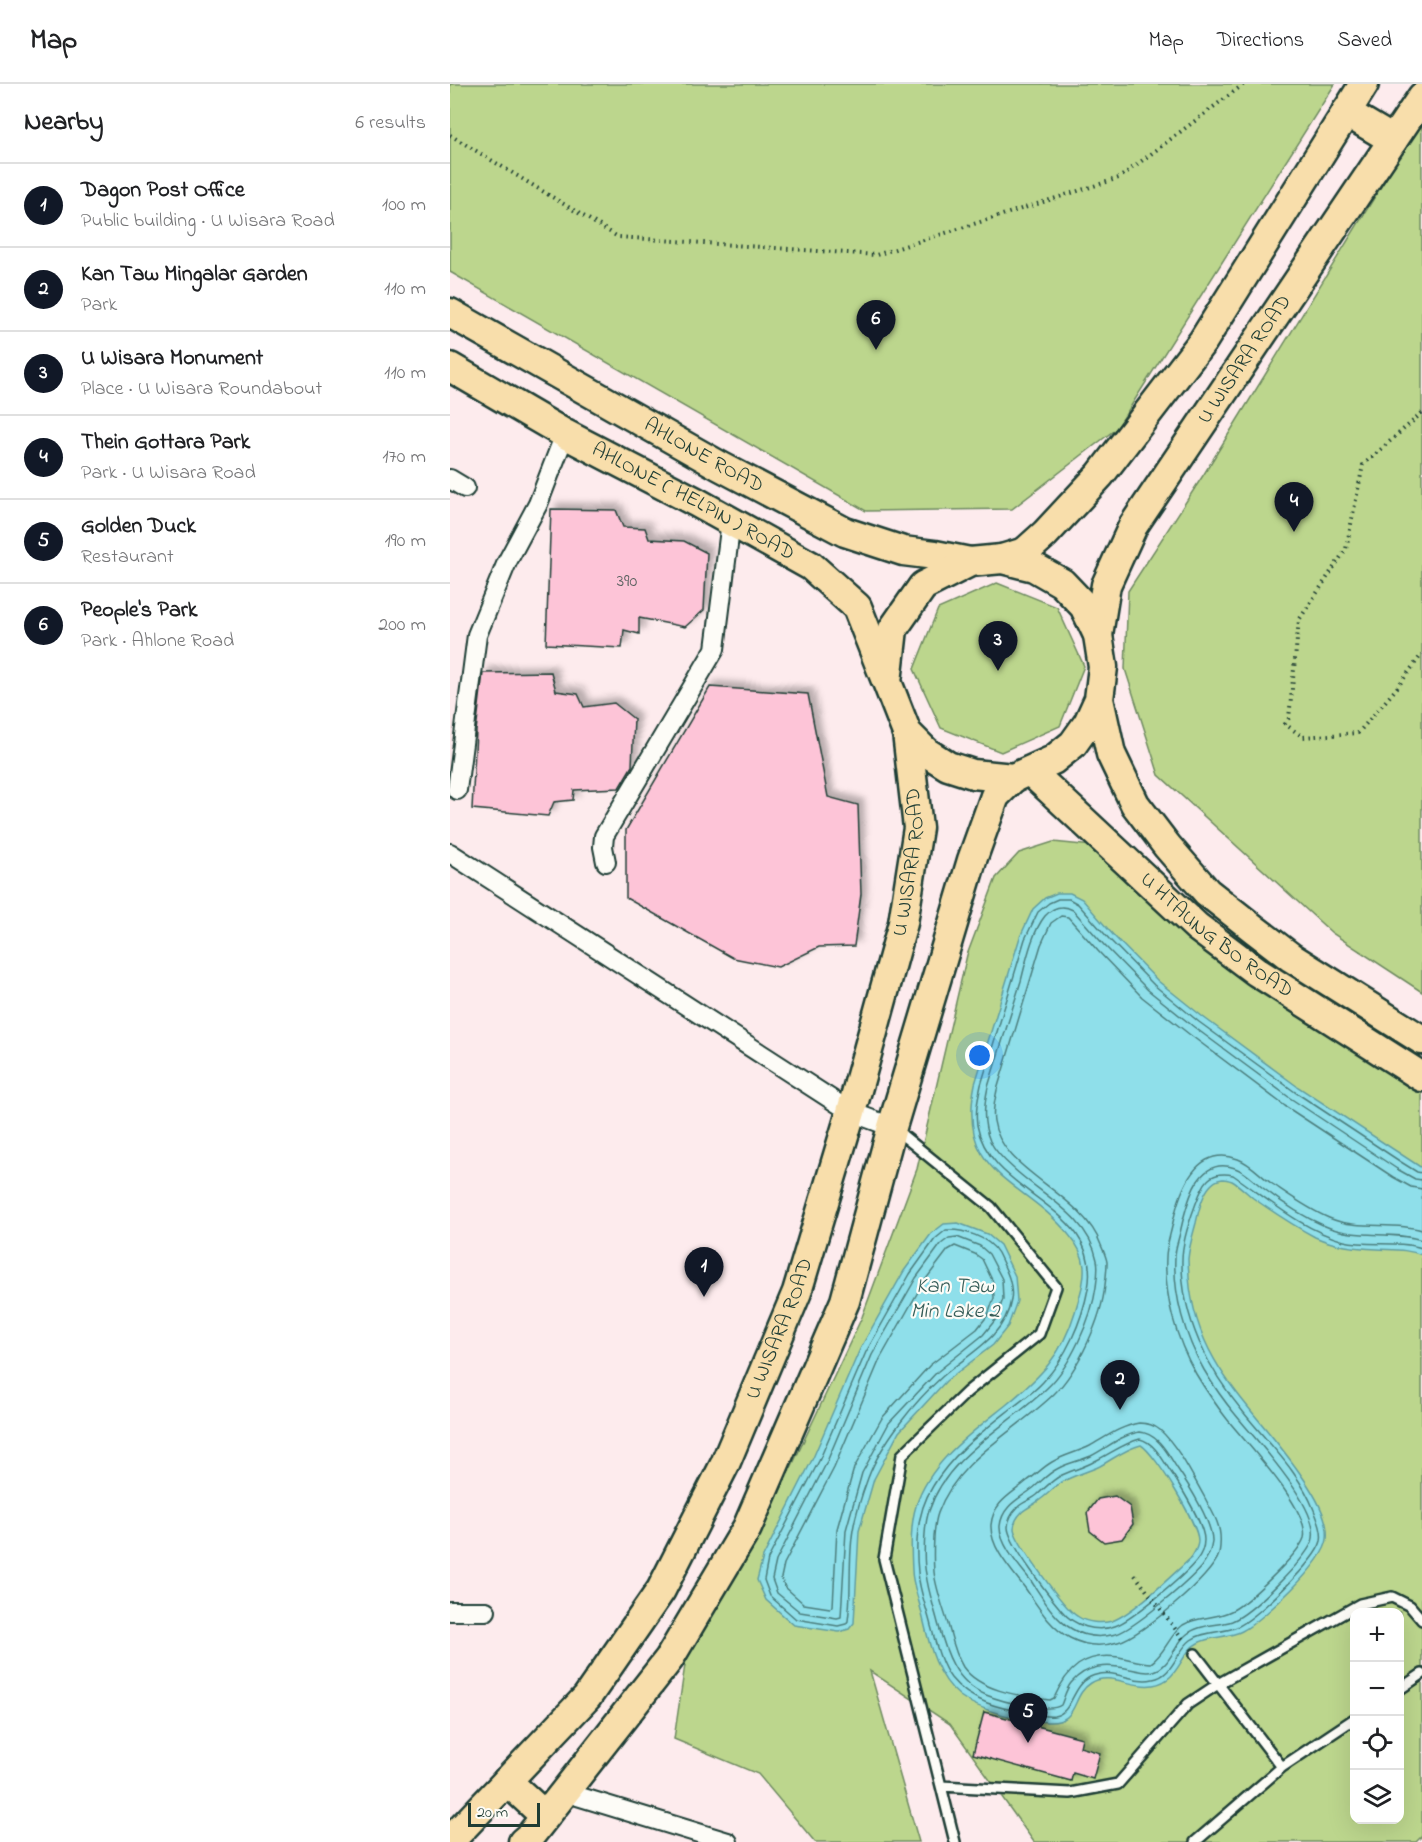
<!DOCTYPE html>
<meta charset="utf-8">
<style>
body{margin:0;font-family:"Indie Flower",sans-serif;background:#f6f6f6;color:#202124}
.controls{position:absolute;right:18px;bottom:18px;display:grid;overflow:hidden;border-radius:12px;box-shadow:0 6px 24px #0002}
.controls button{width:54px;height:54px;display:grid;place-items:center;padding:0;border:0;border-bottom:2px solid #e0e0e0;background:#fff;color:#202124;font:30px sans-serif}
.scale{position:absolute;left:18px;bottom:15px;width:72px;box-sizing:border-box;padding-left:6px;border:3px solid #1f3d34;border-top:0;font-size:16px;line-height:21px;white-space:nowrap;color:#1f3d34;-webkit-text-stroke:4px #fdfcf7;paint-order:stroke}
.you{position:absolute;left:530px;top:972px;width:21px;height:21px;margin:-15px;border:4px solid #fff;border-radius:50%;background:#1a73e8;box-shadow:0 0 0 9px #1a73e833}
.badge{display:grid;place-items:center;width:39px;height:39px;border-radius:50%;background:#111827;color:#fff;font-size:20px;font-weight:700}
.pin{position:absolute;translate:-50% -50px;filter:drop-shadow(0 2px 3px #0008)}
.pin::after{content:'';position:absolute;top:32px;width:21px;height:18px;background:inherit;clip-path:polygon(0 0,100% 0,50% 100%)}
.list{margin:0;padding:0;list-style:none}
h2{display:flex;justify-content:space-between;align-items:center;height:78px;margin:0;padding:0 24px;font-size:26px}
h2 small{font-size:20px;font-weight:400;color:#757577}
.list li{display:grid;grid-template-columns:39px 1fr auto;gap:18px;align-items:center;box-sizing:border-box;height:84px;padding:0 24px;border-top:2px solid #e0e0e0}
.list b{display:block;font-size:22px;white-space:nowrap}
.list p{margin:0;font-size:20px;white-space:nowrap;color:#757577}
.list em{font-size:20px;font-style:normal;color:#757577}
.icon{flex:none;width:33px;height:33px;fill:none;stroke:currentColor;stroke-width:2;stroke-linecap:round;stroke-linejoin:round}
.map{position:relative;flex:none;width:972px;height:1758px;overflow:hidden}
header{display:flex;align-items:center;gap:36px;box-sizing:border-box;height:84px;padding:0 30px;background:#fff;border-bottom:2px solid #e0e0e0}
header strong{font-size:28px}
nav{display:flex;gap:33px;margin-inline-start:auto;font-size:21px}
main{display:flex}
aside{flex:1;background:#fff}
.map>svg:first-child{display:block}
</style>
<header>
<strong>Map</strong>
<nav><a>Map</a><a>Directions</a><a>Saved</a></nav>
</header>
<main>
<aside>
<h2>Nearby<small>6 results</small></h2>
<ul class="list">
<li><span class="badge">1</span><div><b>Dagon Post Office</b><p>Public building · U Wisara Road</p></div><em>100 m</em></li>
<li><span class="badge">2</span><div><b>Kan Taw Mingalar Garden</b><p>Park</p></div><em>110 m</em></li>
<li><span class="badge">3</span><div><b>U Wisara Monument</b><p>Place · U Wisara Roundabout</p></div><em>110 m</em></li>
<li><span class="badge">4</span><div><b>Thein Gottara Park</b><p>Park · U Wisara Road</p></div><em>170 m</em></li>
<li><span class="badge">5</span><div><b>Golden Duck</b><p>Restaurant</p></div><em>190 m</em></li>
<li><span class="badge">6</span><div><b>People's Park</b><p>Park · Ahlone Road</p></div><em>200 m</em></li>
</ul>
</aside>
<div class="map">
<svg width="972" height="1758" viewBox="0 0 972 1758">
<defs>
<filter id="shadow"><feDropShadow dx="5.5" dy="-5.5" stdDeviation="3" flood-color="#0004"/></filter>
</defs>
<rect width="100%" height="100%" fill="#fdebed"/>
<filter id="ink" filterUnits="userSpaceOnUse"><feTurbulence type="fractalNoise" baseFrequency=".0167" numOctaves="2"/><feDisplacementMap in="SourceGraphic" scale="12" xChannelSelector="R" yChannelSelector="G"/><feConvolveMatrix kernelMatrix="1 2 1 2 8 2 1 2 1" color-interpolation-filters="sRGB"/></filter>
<g filter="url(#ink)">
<path fill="#bcd68d" stroke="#6e8a60" stroke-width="1.5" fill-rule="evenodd" d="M0,0H885L667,344L562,425L416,427L0,188Z
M972,36V908L882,849L709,691L675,585L678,507L754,390Z
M547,499L607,523L634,582L610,642L551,668L491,644L464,585L488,525Z
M603,758L643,762L972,1006V1752L966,1758H584L500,1640L420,1587L469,1758H365L308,1690L224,1655L238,1561L324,1420L412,1233L467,1085L517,871L546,794L569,769ZM904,1528H950V1736H904Z"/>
<path fill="#8fdfea" stroke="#629ea1" stroke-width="1.5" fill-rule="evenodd" d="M607,809H620L632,815L664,852L708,897L753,933L848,1003L972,1084V1171C957,1165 943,1166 927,1165C905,1164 885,1162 865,1153C844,1142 823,1128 803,1114C797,1109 789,1101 782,1097C779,1096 776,1095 773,1095C755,1096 749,1125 746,1139C743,1150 739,1163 738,1175C738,1181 739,1187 739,1193C746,1288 814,1330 859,1403C868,1417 879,1438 877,1455C875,1478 813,1536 792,1547C779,1554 760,1552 748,1559C730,1568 730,1597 703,1601C682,1605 660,1587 641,1599C620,1612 630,1640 597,1638C571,1637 530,1627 510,1612C483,1590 478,1553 470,1522C467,1510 462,1498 462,1486C461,1466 460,1441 466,1422C480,1378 521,1349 556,1321C590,1293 612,1272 625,1228C629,1213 635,1199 634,1183C633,1171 627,1160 619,1151C574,1095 506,1093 525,1000L570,853L583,825L595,814ZM691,1361C705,1369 749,1441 748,1457C748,1464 744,1469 741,1474C722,1491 684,1529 662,1537C651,1540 637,1539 627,1532C615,1525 564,1456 564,1444C564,1438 568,1432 572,1428C578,1423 585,1420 591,1415C598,1410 605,1402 612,1398C624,1391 638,1388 650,1382C663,1375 677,1364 691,1361Z
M508,1139L537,1150L550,1161L565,1192L567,1217L558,1242L543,1261L496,1297L449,1348L424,1395L409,1447L404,1539L399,1545L389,1548L344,1541L316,1516L307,1496L313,1473L363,1374L410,1265L454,1187L481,1150L494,1140Z"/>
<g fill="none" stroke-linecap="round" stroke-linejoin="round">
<path stroke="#4c7e7d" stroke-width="1.5" d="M972,1089L967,1088L951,1078L845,1008L749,938L704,901L660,856L628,820L619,815H608L599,819L588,828L575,855L531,1001C528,1015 525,1028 527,1041C540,1113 654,1121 638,1205C632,1237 616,1274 593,1298C584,1308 572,1316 562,1324C533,1347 502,1370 483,1402C467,1427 465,1459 468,1488C469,1506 477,1525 481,1542C486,1560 490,1579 501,1594C520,1618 552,1625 580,1629C588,1631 596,1633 604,1632C623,1629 621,1603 640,1593C662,1582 682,1600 703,1595C724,1591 726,1567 741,1556C753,1547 773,1549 787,1543C806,1534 866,1477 871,1457C873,1448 868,1436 864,1426C850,1389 819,1360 794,1329C758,1286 731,1233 732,1176C732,1159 739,1138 745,1122C753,1101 757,1086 783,1091C818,1115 852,1146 894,1157C919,1163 947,1156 972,1164
M972,1096L965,1095L947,1085L840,1014L744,943L698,906L654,861L623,826C612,820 603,823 595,832C582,848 576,878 571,897C560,933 549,968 538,1003C534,1021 532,1039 540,1057C545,1067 555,1077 563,1084C593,1112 638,1132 647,1176C649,1184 647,1195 646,1203C642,1234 620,1283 597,1304C557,1343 497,1371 479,1427C474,1440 473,1477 476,1490C478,1507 484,1523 488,1539C496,1569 505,1598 536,1611C551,1617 599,1630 611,1621C614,1614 616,1605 621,1599C637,1580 658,1580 680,1585C687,1586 696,1590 704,1587C720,1583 724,1561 736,1551C748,1540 768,1542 782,1537C802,1529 854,1477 862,1458C874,1427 804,1354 785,1330C774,1317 763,1301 754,1286C735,1253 723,1211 725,1173C725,1165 728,1157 730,1149C736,1123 746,1070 785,1084C795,1087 804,1097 813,1104C831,1118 854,1133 875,1142C907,1156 940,1146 972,1156
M972,1105L961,1103L943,1093L835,1022L739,950L692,913L648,867L618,833L611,832L601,839L591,861L547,1006C545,1016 542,1026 544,1037C551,1088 632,1108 651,1161C653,1166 656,1172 657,1178C657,1186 656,1193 655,1201C652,1234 628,1287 604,1310C565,1348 507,1375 488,1429C483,1443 483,1473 484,1488C486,1505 493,1523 498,1540C502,1555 505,1570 513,1583C531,1608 572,1612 600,1616L604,1614C617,1585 634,1568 669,1573C680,1575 690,1579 701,1579C715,1570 719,1551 733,1541C747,1532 766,1535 781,1527C796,1520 849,1470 854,1454C861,1426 794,1357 777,1335C766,1321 755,1305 746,1290C726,1255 714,1213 716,1173C716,1162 721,1149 723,1138C730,1106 746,1060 788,1075C800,1079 810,1091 821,1099C839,1111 858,1125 879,1134C909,1147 941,1137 972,1146
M496,1146C513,1145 539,1153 548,1169C555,1184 564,1199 561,1216C555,1253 518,1270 493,1292C465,1317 431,1359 418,1394C412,1410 406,1429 403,1446C398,1476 402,1507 398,1537L396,1540L388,1542L346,1535L320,1512L314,1496L318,1475L369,1377L416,1268L460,1190L485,1155Z
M507,1153L530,1162L539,1170L552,1195L553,1215L546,1235L533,1251L487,1288L439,1339L412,1389L396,1446L391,1533L387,1534L350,1528L327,1509L322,1495L326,1477L376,1380L422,1271L466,1194L491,1160L499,1154Z
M505,1162L525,1170L532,1175L543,1198L544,1214L538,1231L527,1245L480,1281L432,1334L404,1384L387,1445L383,1522L380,1524L354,1520L335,1503L331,1494L334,1480L384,1384L430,1275L473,1199L498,1166Z
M689,1339C696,1339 704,1341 710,1346C728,1362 743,1393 755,1414C759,1422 764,1430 767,1438C771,1448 771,1459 769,1470C763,1492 691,1552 668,1558C652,1563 635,1562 620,1554C600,1544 587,1521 575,1504C562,1487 540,1464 541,1441C543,1418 562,1410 577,1397C586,1391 593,1383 602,1378C614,1371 628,1368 640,1362C656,1353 671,1342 689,1339Z
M689,1348C708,1349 718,1370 727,1384C738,1400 763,1439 762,1458C761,1467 757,1475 751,1483C738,1498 684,1545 666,1550C651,1554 635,1553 622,1545C604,1535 592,1513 581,1497C570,1483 549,1460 550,1442C552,1422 569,1415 582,1405C590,1399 597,1390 607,1385C617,1379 630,1377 641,1372C657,1364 671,1351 689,1348Z
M690,1355C706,1359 714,1379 723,1391C732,1405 754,1441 754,1456C754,1464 751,1471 746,1477C734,1492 682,1536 665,1542C646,1549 624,1542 612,1527C600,1513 558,1459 558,1443C558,1436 563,1428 568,1423C573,1418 581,1416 587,1411C595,1404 602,1396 612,1391C623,1386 635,1383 645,1377C660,1370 674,1359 690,1355Z"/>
</g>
<path fill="#fdc4d7" stroke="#1f3d34" stroke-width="1.5" filter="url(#shadow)" d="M101,425L166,426L173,443L195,444L199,455L234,457L257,469L254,526L235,543L189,534V550L174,546L172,564L96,560Z
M101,588L106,607L128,610L134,623L164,619L184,635L182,682L169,704L124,706L123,716L104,718L98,732L22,725L26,647L33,589Z
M260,603L358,610L378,713L408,721L411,810L404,862L369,863L328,883L283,874L176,814V746Z
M665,1412L680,1423L683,1440L672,1455L654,1458L640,1447L637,1429L648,1415Z
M534,1628L632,1654L630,1663L650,1669L643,1695L623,1689L621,1697L523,1670Z"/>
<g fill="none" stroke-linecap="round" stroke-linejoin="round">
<g stroke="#1f3d34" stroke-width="14">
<path id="service" d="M446,1046L541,1123L606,1203L589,1250L517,1308L452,1371L434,1475L491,1702L620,1709L668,1700L738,1620L768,1600L910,1520L942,1513L960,1522L972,1536
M745,1570L832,1683
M950,1605L972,1590
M491,1702L505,1758
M745,1758L832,1683L904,1635"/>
</g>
<g stroke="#1f3d34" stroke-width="22">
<path id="minor" d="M0,395L15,404
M7,706L27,551L57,478L88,420L115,350
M0,769L401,1028L442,1043
M156,778L153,763L154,752L265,565L281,437
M0,1527H36
M114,1708L278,1758"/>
</g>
<g stroke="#1f3d34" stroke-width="33">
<g id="primary">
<path d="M896,28L943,56"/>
<path id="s1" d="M0,229L270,382L395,448L453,467L485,471L520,478"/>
<path id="s2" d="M0,283L115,350L246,418L361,482L407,523L435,594"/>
<path d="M552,475L575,468L595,450L650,391L753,257L914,0"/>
<path id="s3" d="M648,551L656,501L683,442L972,13"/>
<path d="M649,615L638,639L623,660L603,676L563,694L523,690L498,682L476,668L457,649L437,598L443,545L473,502L520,478L552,475L584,483L612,499L634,522L648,551L653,583L649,615L661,670L685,720L717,762L757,808L804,845L842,874L972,956"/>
<path id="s4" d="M580,687L747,843L807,888L972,993"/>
<path d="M57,1697L95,1732"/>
<path id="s5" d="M0,1757L137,1613L211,1506L275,1380L347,1208L401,1028L453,839L468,744L457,649"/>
<path d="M73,1758L80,1752L219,1575L297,1444L395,1217L442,1043L522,776L545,712L563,694"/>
</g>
</g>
<path stroke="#1f3d34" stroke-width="4" stroke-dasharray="1.5 4.5" stroke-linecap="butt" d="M0,51L168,153L426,171L669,94L794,0
M972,329L913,381L896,465L849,536L839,634L835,640L853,653L908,649L946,605L972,570
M685,1491L735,1558"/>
<use href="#service" stroke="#fdfcf7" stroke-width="9"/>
<use href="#minor" stroke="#fdfcf7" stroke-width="18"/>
<use href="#primary" stroke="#f8deab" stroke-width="28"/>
</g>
</g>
<g text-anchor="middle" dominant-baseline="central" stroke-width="4.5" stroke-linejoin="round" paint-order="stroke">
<g font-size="18" fill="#565f5d">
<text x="177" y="498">390</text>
</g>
<g font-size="21" fill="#1f3d34" stroke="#fdfcf7">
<text stroke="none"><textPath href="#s3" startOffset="316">U WISARA ROAD</textPath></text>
<text stroke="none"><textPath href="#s1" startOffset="291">AHLONE ROAD</textPath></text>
<text stroke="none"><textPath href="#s2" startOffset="278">AHLONE ( HELPIN ) ROAD</textPath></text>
<text stroke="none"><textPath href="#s5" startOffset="1102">U WISARA ROAD</textPath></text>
<text stroke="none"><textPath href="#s4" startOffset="249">U HTAUNG BO ROAD</textPath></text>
<text stroke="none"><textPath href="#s5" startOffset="616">U WISARA ROAD</textPath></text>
</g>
<g font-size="22" font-style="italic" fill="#355d58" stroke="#fdfcf7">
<text x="505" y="1203">Kan Taw<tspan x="505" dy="25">Min Lake 2</tspan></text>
</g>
</g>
</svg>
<div class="controls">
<button>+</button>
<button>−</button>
<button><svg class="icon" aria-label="locate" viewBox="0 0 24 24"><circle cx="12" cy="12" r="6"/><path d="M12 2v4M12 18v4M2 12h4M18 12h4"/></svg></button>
<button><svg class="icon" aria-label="layers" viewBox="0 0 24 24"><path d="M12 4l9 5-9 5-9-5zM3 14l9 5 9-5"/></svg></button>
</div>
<div class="scale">20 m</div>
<div class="you"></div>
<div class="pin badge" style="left:254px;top:1213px">1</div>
<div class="pin badge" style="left:670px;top:1326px">2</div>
<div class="pin badge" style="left:548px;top:587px">3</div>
<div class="pin badge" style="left:844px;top:448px">4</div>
<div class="pin badge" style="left:578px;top:1659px">5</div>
<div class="pin badge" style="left:426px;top:266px">6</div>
</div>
</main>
